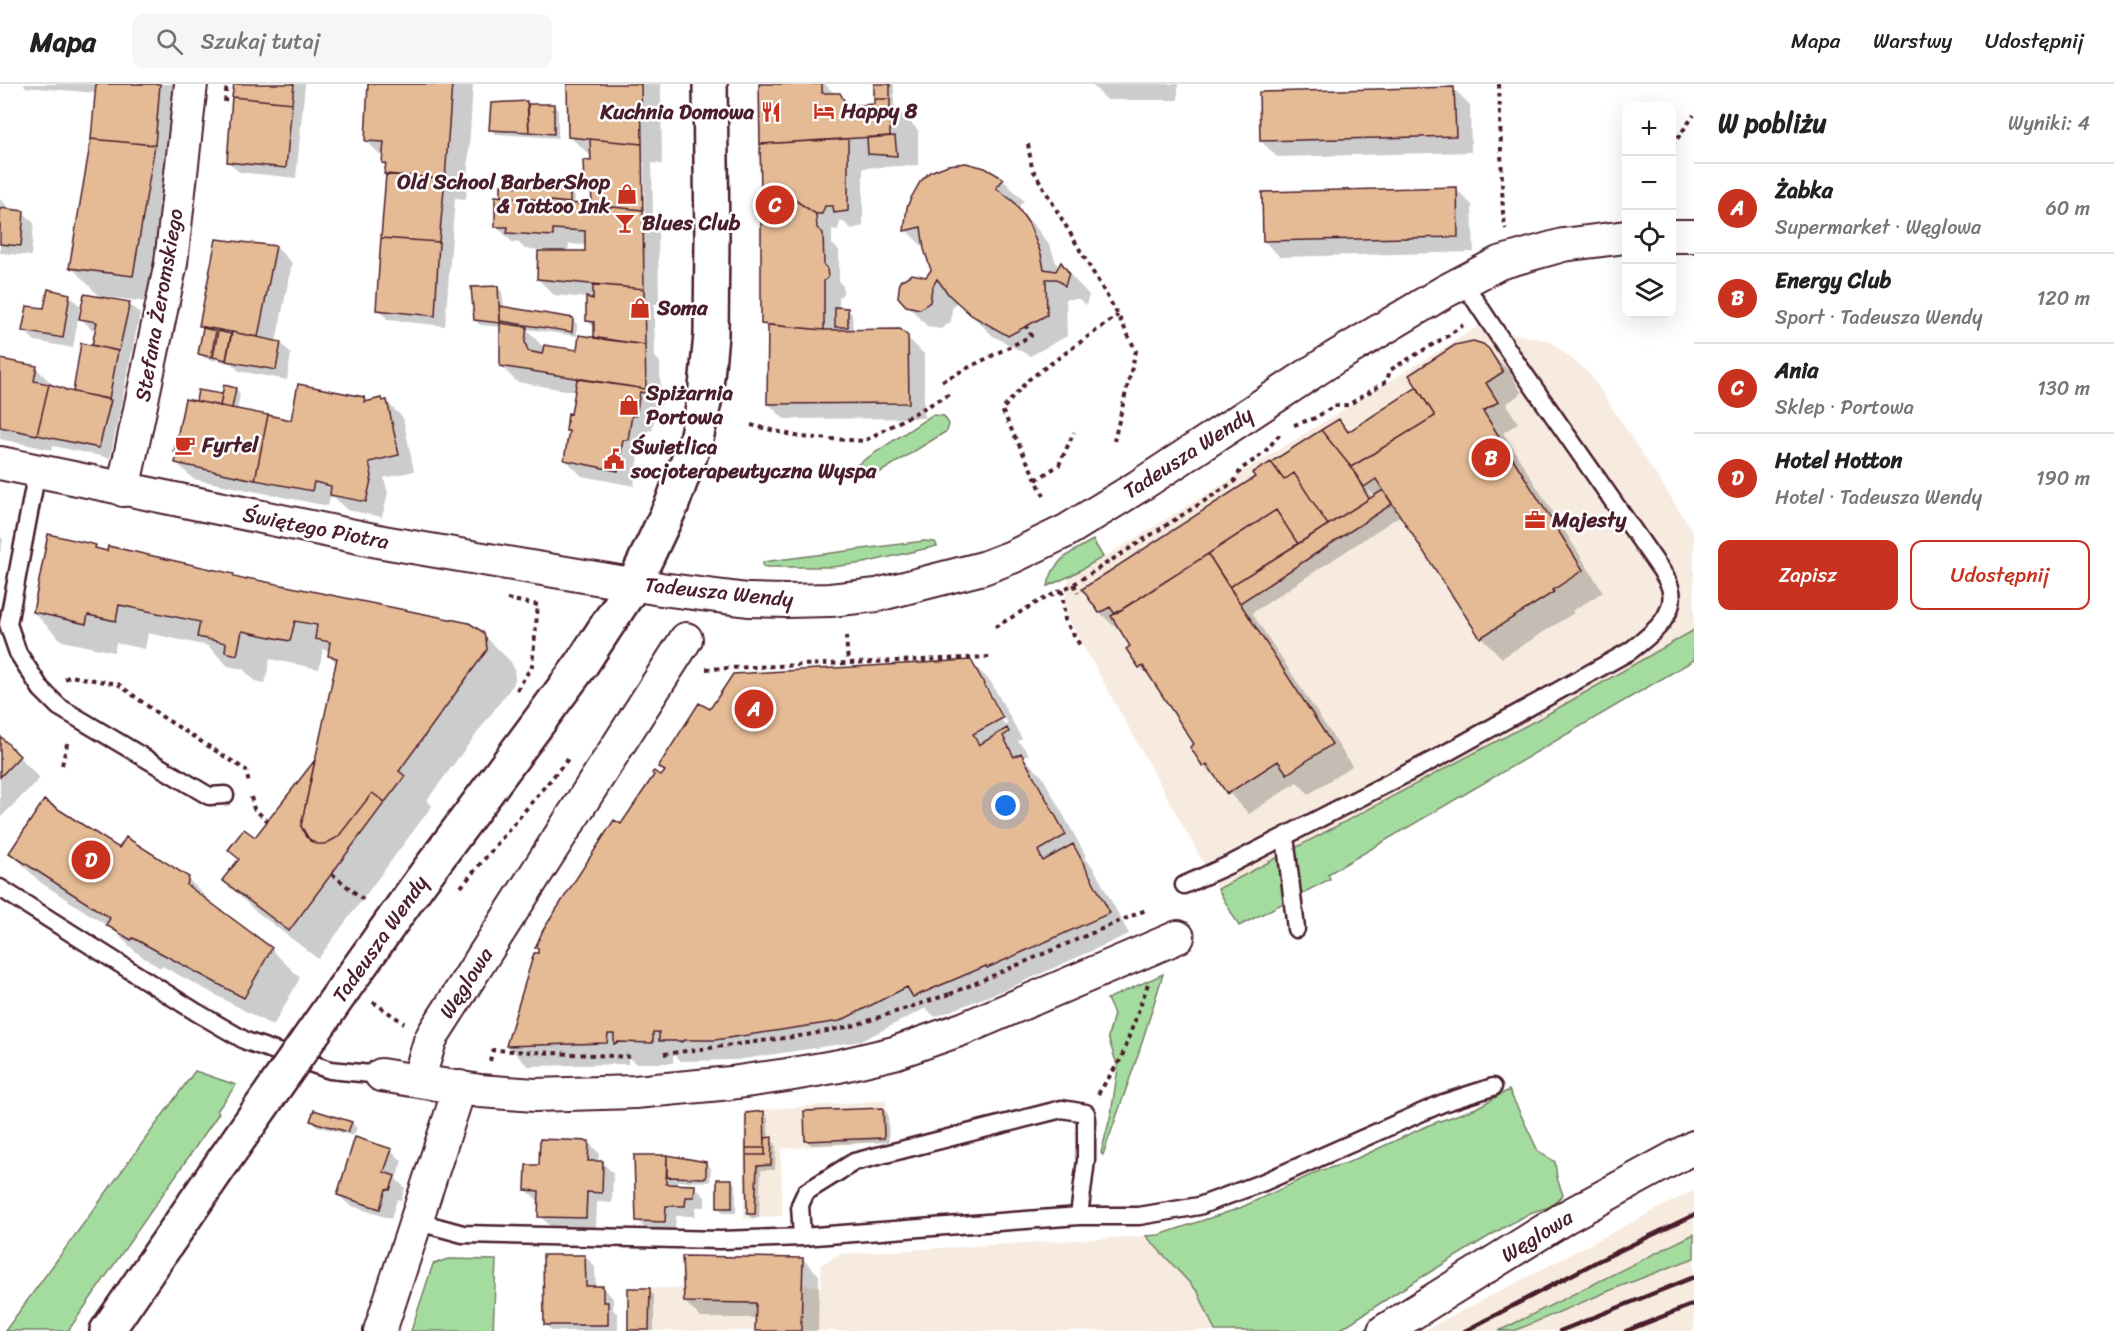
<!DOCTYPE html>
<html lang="pl">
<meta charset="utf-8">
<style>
body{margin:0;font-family:Sriracha,sans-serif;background:#f6f6f6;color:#222}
.controls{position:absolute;right:18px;top:18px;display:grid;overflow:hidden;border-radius:12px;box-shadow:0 6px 24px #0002}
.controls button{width:54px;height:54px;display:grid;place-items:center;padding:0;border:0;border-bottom:2px solid #e0e0e0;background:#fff;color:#222;font:30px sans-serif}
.you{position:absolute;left:1006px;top:722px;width:21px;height:21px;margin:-15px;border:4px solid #fff;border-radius:50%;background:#1a73e8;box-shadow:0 0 0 9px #1a73e833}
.badge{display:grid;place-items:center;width:39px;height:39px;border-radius:50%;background:#c8321e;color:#fff;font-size:20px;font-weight:700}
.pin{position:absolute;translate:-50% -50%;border:3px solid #fff;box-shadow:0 2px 6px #0006}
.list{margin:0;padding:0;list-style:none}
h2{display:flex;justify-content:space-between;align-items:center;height:78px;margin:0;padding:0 24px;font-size:26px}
h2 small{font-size:20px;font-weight:400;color:#767676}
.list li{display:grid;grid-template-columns:39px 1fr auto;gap:18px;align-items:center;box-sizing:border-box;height:90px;padding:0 24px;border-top:2px solid #e0e0e0}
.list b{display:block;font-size:22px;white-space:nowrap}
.list p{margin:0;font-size:20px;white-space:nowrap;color:#767676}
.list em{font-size:20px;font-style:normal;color:#767676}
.actions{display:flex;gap:12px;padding:18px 24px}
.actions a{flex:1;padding:14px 0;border:2px solid #c8321e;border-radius:12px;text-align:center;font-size:21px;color:#c8321e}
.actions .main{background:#c8321e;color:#fff}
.icon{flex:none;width:33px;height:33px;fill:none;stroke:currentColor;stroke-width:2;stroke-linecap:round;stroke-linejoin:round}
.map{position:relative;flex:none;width:1694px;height:1247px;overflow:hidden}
header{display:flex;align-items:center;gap:36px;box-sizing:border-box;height:84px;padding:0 30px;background:#fff;border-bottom:2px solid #e0e0e0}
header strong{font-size:28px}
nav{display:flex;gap:33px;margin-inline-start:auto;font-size:21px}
.search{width:420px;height:54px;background:#f6f6f6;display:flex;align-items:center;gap:15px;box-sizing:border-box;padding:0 21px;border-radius:12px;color:#767676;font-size:22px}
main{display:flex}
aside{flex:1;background:#fff}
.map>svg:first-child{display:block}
</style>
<header>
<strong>Mapa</strong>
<div class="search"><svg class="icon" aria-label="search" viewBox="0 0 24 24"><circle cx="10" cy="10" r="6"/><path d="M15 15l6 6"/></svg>Szukaj tutaj</div>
<nav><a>Mapa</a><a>Warstwy</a><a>Udostępnij</a></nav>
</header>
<main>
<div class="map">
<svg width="1694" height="1247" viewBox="0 0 1694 1247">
<rect width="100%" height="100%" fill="#fff"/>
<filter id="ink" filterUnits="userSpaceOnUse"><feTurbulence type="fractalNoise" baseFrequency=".0167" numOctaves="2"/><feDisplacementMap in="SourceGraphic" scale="12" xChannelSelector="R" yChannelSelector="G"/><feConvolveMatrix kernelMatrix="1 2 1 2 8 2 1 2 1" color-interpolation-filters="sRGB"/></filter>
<g filter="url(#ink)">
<path fill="#f7ebe0" d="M1479,242L1550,257L1590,290L1694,449V546L1546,631L1218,805L1063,525L1069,495Z
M886,1016L887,1057L781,1065L782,1132L744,1135V1027Z
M1694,1106V1247H1424L1431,1243Z
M1146,1152L1198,1208L1215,1247H628V1204H683L682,1172L803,1174V1200L822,1203L820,1181L840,1170Z"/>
<path fill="#a4dca0" stroke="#777e66" stroke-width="1.5" d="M932,331L944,332L949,340L947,347L879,389L865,392L856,388L855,382Z
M1093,456L1103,473L1072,491L1048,502C1052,476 1072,468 1093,456Z
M924,457L935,458L937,462L864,479L831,483H763V478Z
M1694,546V576L1328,790L1330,795L1239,842L1218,805L1546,631Z
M1163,890L1138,971L1103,1071L1101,1069L1111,1030L1118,984L1108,953L1114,930L1107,915Z
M195,987L236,1001L217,1027L219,1029L68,1247H5Z
M1509,1006L1538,1067L1555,1078L1557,1094L1563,1111L1550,1123L1532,1128L1501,1145L1399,1207L1338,1247H1215L1198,1208L1146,1152L1159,1151L1240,1124L1319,1087L1347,1079L1429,1041L1476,1024Z
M1694,1150V1174L1616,1204L1514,1247H1499Z
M448,1175L496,1176L493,1247H411L433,1180Z"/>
<path fill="#0003" fill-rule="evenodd" d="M23,0H182L162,220L109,213L108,216L129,220L140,230L110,374L53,362L52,366L0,355V277L36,284L52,300L51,303L74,310L93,263L97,246L91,245L81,234L102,215L71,183L92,57L97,9L26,3Z
M235,0H305L296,94L239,88L229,78Z
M370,0H473L466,115L455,114L445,242L388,236L378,225L387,82L384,79V74L366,57Z
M568,0H661L662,80L652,79L653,136H650L658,144L659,220H654L655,273L660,278L661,322L656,323L652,347L648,346L643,372L639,371L634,402L582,392L566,376L570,349L567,346L572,332L577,308L517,298L501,282V243L480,241L475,236L497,203L502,208L504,224L572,235L577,240V252L526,245L542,262L578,267L596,255L595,244L588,237L587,214L554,211L538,195L549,166L525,165L518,158L513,159L497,143L505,115L502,112L570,108L575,113L574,121L596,123L593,120V107L585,99L592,73L569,52ZM641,78H644L645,134H642ZM569,160L586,161V168H568Z
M761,0H825L835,10H840L852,23L876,21V0H894V22L918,46V81L863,84V142L851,145L844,138H840L838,146L832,145V160L839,166V198L843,202V210L839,213V225H847L852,230L853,247L900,246L924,270V334L784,335L768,319L770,247L763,240Z
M1091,0H1178V16H1107Z
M1454,5L1470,21L1471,68L1277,73L1261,57Z
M527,19L530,22L553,21L558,26V54L496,50L491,45Z
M985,86L1003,96L1024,117L1017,124L1034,141L1050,162L1059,186L1061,181L1089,211L1086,221L1079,215H1066L1067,252L1030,272L993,252L957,217L952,225L951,238L941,245L928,243L907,221L933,186L926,166L906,146Z
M1456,105L1472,121L1474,168L1280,173L1264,157Z
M0,115L11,126L23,128L34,139L31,172L0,169Z
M217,157L276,163L292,179L276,258L281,259L291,270L287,296L239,287L232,280L220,277L216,274V277L204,274L199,269L204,245L200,242Z
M69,211L80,222L73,264L35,257L24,247L45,226Z
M1488,266L1509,287L1522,309L1506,320L1518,339L1503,349L1603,508L1572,527L1574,529L1502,574L1481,553L1401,431L1252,529L1352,682L1309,710L1297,698L1249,730L1204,682L1196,661L1156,599L1140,583L1132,562L1120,542L1116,544L1100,529L1085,505L1257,393L1339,337L1350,347ZM1368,406L1376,413L1372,415Z
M236,305L240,310L237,327L292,338L363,315L367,319L381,316L383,318H387L403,334L414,387L384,394L388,409L382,433L347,426L335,414L330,413L328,422L193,395L177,379L201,320L197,316L199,307L223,312Z
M0,452L3,456L0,470Z
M95,462L100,467L234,492L238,496L482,549L511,578L514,584L515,596L513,601L427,716L432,722L318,875L253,825L224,796L240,776L230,766L256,755L317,676L337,579L330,572V568L323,565L319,585L270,575L265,599L255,597L243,585L228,582L208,562L148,549L145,565L116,559L114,568L62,557L33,528Z
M970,577L991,598L1022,655L1018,657L1029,670L1023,673L1042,692L1086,772L1084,773L1093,783L1129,850L1009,904L935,933L926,924L861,957L736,976L681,977L673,969V979H639L636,980L628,973V980L528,982L507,961L539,870L540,866L537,863L622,742L666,688L660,682L711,627ZM980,597H984L1008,640L1005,641Z
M0,654L40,694L0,734Z
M119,766L188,795L217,824L271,865L300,894L273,942L162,882L160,884L137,869L112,845L40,798L11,769Z
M883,1025L888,1030L889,1058L811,1061L806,1056Z
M763,1029L768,1034L769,1055L776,1060L775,1086H761L759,1134L753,1135L748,1130Z
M312,1037L352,1039L357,1044L353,1052L317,1042Z
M588,1058L599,1069L598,1078H602L613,1089L612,1119L597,1118L596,1144L551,1143L540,1132L541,1116H537L527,1106Z
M391,1066L402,1077L396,1095L405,1104L401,1116L397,1115L391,1135L349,1121L339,1111Z
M667,1073L706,1079L711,1084L710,1098L677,1097V1102H694L705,1113V1123H696L695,1132H676L675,1148L648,1147L637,1136Z
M731,1096L736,1101V1129H724L719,1124Z
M585,1172L595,1183L596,1204H603L613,1214V1226L618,1230V1247H552L546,1241Z
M803,1175L819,1191L818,1247H757V1234H701L685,1218Z
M649,1206L654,1211V1247H631L629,1245Z"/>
<path fill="#e5bb96" stroke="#4a1f2b" stroke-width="1.5" d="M96,0H160L155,61L91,55Z
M234,0H294L292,19L232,13Z
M368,0H452L445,95L384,90L386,80L382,79L384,58L365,57Z
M567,0H641L642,60L568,53Z
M759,0H822V9H840L847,22L874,20V15H890V52L760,60Z
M874,0H890V15H874Z
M1454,3L1456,52L1260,57L1259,8Z
M232,13L292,19L286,84L227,78Z
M527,17L529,48L489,46L491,19Z
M528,20H554V50L529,48Z
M895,52L897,72L868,70L867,54Z
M91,55L155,61L133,192L69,184Z
M590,55L642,60L643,126L592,121L591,101L584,100L583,76L591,77Z
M848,55V127L834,129L833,122H825L822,130H816L781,107L761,108L760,60Z
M966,79L985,84L1004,95L996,104L1014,118L1029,140L1041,170L1044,185L1056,187L1061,178L1069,189L1065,202L1057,195H1046L1047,231L1008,252L971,231L949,211L937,195L932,204L930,218L920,225L906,222L898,213L900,197L912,190L926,193L931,186L924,165L921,143L904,147L907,123L911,114L920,98L930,88L948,81Z
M386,90L445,95L439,158L381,154Z
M501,101L570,107V119L501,112Z
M1457,103L1458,153L1263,157L1262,108Z
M781,107L816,130L817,144L823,149L824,181L827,184L828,194L824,197V246L761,240V108Z
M495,112L643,126L644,205L537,195L538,167H585V147L553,145V152L507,149L508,143H495Z
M0,124L24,127L21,162L0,160Z
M381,154L439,158L435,232L376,226Z
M216,155L276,162L258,253L199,242Z
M593,200L644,205L645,261L594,254V238L586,237V213L593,215Z
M498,202L500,239L474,236L471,203Z
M48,205L70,210L63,254L22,247L27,222L44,224Z
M84,210L130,218L119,267L92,261L97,238L79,235Z
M500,222L573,234L572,248L500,237Z
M835,223L848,224V243H835Z
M500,239L527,243L525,258L528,267L542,270L544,261L577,266L579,251L645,261L646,305L500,282Z
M768,241L824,246L900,245L908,252L909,319L767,320Z
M203,244L216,247L211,273L198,270Z
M218,247L231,250L226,276L213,273Z
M232,248L281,258L276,286L226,277Z
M1473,257L1483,260L1489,265L1503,288L1486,299L1498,318L1483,327L1583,486L1553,506L1554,508L1480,554L1376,395L1364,403L1351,383L1435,332L1409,291L1455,261Z
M81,259L118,267L109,315L73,308Z
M0,275L37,282L34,297L49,300L37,351L0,343Z
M577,295L646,305L644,309L640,308L636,332L632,331L628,356H623L618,387L564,376L569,347H566L568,329L571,330Z
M49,300L65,305V306L111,316L99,364L37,351Z
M298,300L364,313L365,318L381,314L382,317L387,316L399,371L369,378L372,392L366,418L330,411L331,402L314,398L312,407L255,396L268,331L291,336Z
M224,301L236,304L232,324L220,322Z
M1417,303L1435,332L1351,383L1321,346L1339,335L1348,348Z
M198,306L222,310L220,322L196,317Z
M185,315L268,331L255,396L175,379L177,370L174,368Z
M1321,346L1351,383L1369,415L1328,441L1294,389L1284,396L1271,378Z
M1271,378L1284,396L1294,389L1328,441L1298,460L1276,426L1115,530L1110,523L1099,529L1082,505L1255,393L1252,389Z
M1383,406L1392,420L1240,519L1229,503Z
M1276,426L1298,460L1229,503L1208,470Z
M48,450L96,461L95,464L107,467L108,462L234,490V493L246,496L247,494L469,539L483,548L486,554L487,566L399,687L405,692L385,718L372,709L338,753L325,760H317L306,753L301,742L337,574L328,572L330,558L315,555L317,541L295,537L290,557L242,547L237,571L225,568L226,559L197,553L200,538L119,521L116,537L88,531L86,540L33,528Z
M1208,470L1332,660L1287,690L1278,677L1227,710L1207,680L1203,683L1190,663L1194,660L1143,582L1139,584L1126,565L1130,562L1111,532Z
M971,576L1003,634L973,650L979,661L1007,644L1009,648L1003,652L1014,673L1021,669L1066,751L1038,767L1043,777L1073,760L1110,829L987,884L986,882L913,913L907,903L840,937L715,956H685L681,958V957H659V948H653V959L618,958L614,960V950H608L607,959L506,962L534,869H538V864H535L543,846L614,736L621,740L654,691L652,689L654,687L661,692L665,687L658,683L699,619L710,625L733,590Z
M0,652L20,672L0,693Z
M315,676L301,742L310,757L317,760H325L338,753L372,709L385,718L289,847L222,796L239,775L228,766L244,745L255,753Z
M44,716L119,764L126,753L189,793L187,801L272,864L244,914L133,854L131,856L106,841L110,834L9,769Z
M883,1024L884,1054L805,1057L804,1027Z
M314,1026L352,1038L348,1048L310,1037Z
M764,1027L765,1064H746V1029Z
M355,1053L392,1065L384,1088L395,1092L390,1106L386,1105L380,1125L337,1111Z
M772,1053L771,1081L757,1082L755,1130H747L746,1071H765V1054Z
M540,1055L589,1057L588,1077H603L602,1109L587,1108L586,1134L538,1133L539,1107L525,1106L526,1081H539Z
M746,1064H765V1071H746Z
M634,1071H667L666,1100L695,1101L694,1113H686L685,1122H666L665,1138L636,1137Z
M667,1071L706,1078V1094L667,1093Z
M717,1095H732V1124H717Z
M543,1171H585L586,1202H603V1218H608V1241H544Z
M682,1172L803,1174L801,1247H755L756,1219L684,1218Z
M628,1204H650L649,1246H628Z"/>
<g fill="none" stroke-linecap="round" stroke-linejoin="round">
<g stroke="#4a1f2b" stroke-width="21">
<path id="lane" d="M37,387L8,540L18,569L41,605L59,623L209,712L225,711
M1285,752L1296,845
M1184,801L1231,780L1439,673L1630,567C1649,552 1679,531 1670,503C1668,497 1664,491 1661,486L1516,278L1463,198
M0,804L196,928L246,957L330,986L381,991
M415,1137L463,1150L721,1156L802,1153L1079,1132H1139L1199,1122L1264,1098L1443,1019L1493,1003
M802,1153L800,1121L806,1108L854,1078L1062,1025L1086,1029V1076L1079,1132"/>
</g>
<g stroke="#4a1f2b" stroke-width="36">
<path id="street" d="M1672,152H1694
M0,379L383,458L661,505L748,516L786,517L830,516L877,511L983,484L1012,473L1066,447L1139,402L1334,274L1444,208L1499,179L1563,161L1626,153
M123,406L171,179L191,0
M381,991L480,1007L535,1011L635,1008L731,999L787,991L839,982L894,969L965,944L1178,853
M418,997L430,957L434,949L686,555
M380,1247L460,1003
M1384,1247L1566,1133L1694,1063"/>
</g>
<g stroke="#4a1f2b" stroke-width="38">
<path id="secondary" d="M345,903L420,798L581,581L634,500L672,420L696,355L705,314L711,251L712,154L710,0
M107,1247L222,1079"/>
</g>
<path stroke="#4a1f2b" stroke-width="4" stroke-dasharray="4.5 4.5" stroke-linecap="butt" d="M1499,0L1503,130L1506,145
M225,18L227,0
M1028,60L1032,84L1118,231L1136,267L1114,357
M1672,62L1694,31
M942,297L1031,252L1026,242
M751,341L800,353L864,357L950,310
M1294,341L1315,334L1334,322L1348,321L1387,297L1390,286L1449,251L1463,241
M1036,396L1059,381L1074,348
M1044,412L1002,326L1028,296L1118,231
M1074,500L1078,509
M1062,506L1065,536L1081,563
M507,515L538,521L532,582L515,609
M995,543L1036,519L1074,500L1234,398L1241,385L1263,370L1280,350
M846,552L848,579
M706,585L990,573
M65,595L70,592L118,600L161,632L246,686L249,700
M62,681L68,656
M251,713L254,725L268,737
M332,790L365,817
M461,803L568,675
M950,910L1148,825
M373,918L404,939
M664,970L807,951L852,942L950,910
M490,977L493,966L633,973
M1098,1010L1121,975L1148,900"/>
<use href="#lane" stroke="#fff" stroke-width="16"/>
<use href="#street" stroke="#fff" stroke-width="32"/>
<use href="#secondary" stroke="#fff" stroke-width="33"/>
<path stroke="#4a1f2b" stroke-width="4.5" d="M1465,1247L1598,1177L1694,1131
M1560,1247L1694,1193
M1626,1247L1694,1220"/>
<g stroke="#4a1f2b" stroke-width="38" stroke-linecap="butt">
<path id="secondary-bridge" d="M222,1079L345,903"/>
</g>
<use href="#secondary-bridge" stroke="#fff" stroke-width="33"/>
</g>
</g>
<defs>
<g id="hotel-bare" transform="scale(1.62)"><path d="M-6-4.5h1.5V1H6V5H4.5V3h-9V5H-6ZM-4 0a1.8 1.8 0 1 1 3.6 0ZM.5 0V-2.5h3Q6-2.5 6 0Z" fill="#c8321e" stroke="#fff" stroke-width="2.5" paint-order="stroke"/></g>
<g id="restaurant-bare" transform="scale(1.62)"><path d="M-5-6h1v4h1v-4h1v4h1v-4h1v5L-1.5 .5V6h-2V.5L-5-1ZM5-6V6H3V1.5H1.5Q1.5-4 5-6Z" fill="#c8321e" stroke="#fff" stroke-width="2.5" paint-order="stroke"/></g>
<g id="shop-bare" transform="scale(1.62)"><path d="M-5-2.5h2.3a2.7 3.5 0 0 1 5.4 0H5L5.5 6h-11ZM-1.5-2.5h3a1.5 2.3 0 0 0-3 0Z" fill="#c8321e" stroke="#fff" stroke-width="2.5" paint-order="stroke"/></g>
<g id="bar-bare" transform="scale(1.62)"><path d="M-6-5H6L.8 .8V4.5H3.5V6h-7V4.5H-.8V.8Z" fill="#c8321e" stroke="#fff" stroke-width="2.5" paint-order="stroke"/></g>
<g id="cafe-bare" transform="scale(1.62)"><path d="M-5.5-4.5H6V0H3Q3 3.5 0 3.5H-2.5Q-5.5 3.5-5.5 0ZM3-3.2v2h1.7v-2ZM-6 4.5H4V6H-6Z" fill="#c8321e" stroke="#fff" stroke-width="2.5" paint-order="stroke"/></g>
<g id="civic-bare" transform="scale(1.62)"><path d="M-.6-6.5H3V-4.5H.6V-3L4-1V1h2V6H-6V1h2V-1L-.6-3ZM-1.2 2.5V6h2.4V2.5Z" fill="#c8321e" stroke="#fff" stroke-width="2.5" paint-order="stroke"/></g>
<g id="office-bare" transform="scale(1.62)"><path d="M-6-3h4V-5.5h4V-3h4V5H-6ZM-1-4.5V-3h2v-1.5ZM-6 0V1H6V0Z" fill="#c8321e" stroke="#fff" stroke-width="2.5" paint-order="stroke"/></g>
</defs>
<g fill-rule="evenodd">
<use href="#hotel-bare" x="824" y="27"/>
<use href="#restaurant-bare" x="771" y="28"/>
<use href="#shop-bare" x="627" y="110"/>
<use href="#bar-bare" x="625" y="139"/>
<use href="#shop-bare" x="640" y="224"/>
<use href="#shop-bare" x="629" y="321"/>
<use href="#cafe-bare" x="185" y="361"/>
<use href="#civic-bare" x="614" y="375"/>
<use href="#office-bare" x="1535" y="436"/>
</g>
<g text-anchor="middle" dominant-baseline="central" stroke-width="5" stroke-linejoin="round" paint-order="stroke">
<g font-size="21" font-weight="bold" fill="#4a1f2b" stroke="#fff" text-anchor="start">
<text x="841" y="27">Happy 8</text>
<text x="754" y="28" text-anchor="end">Kuchnia Domowa</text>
<text x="610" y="98" text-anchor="end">Old School BarberShop<tspan x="610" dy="24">&amp; Tattoo Ink</tspan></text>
<text x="642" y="139">Blues Club</text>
<text x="657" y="224">Soma</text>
<text x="646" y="309">Spiżarnia<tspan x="646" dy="24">Portowa</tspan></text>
<text x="202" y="361">Fyrtel</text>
<text x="631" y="363">Świetlica<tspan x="631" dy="24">socjoterapeutyczna Wyspa</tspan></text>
<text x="1552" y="436">Majesty</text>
</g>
<g font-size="21" fill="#4a1f2b" stroke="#fff">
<text transform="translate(159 221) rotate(-80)">Stefana Żeromskiego</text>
<text transform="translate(1188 369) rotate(-33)">Tadeusza Wendy</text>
<text transform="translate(316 444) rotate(11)">Świętego Piotra</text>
<text transform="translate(719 508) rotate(6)">Tadeusza Wendy</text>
<text transform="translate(380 855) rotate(-55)">Tadeusza Wendy</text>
<text transform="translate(466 899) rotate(-57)">Węglowa</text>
<text transform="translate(1537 1152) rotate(-32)">Węglowa</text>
</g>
</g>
</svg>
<div class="controls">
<button>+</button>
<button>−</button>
<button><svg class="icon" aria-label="locate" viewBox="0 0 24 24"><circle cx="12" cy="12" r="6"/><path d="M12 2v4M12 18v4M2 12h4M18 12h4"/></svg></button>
<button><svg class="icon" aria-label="layers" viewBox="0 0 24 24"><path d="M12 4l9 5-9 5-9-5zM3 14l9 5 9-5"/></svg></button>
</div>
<div class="you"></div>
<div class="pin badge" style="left:754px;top:625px">A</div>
<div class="pin badge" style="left:1491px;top:374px">B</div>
<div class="pin badge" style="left:775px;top:121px">C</div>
<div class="pin badge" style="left:91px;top:776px">D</div>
</div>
<aside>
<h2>W pobliżu<small>Wyniki: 4</small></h2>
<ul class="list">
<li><span class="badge">A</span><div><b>Żabka</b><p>Supermarket · Węglowa</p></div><em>60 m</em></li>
<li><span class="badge">B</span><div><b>Energy Club</b><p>Sport · Tadeusza Wendy</p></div><em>120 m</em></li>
<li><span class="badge">C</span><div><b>Ania</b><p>Sklep · Portowa</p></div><em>130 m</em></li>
<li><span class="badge">D</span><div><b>Hotel Hotton</b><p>Hotel · Tadeusza Wendy</p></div><em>190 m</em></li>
</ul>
<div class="actions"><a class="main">Zapisz</a><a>Udostępnij</a></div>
</aside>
</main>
